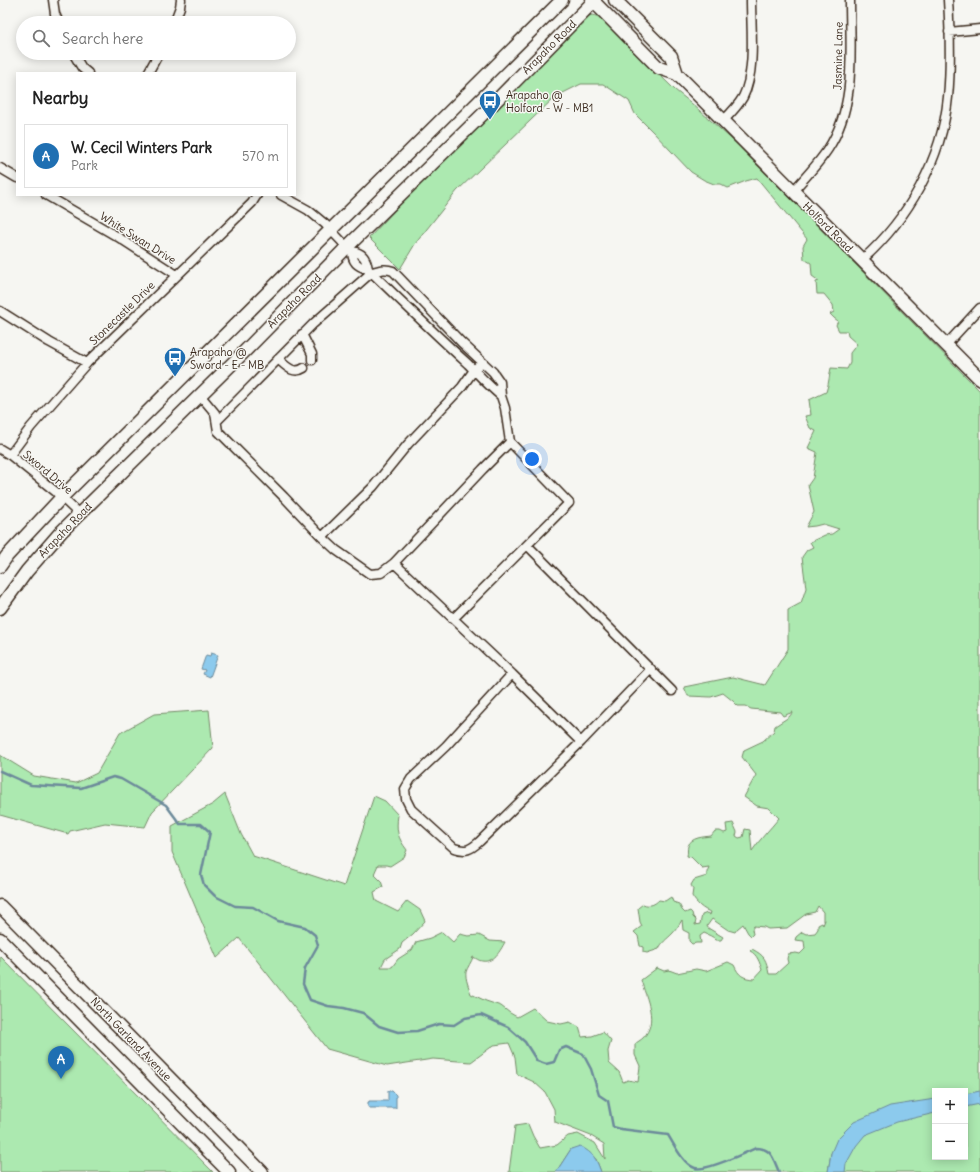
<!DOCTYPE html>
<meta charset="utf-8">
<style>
body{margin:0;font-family:Delius,sans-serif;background:#f2f2f2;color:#222}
.controls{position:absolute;right:12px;bottom:12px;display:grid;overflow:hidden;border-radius:0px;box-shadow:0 2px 10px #0003}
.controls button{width:36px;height:36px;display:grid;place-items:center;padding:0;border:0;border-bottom:1px solid #e0e0e0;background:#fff;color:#222;font:20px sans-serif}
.you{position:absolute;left:532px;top:459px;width:14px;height:14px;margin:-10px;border:3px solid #fff;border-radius:50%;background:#1a73e8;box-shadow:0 0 0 6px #1a73e833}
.badge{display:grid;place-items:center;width:26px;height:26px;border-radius:50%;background:#1f6fb2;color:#fff;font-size:13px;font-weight:700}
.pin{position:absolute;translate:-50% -33px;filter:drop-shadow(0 1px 2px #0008)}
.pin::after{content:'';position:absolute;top:21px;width:14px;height:12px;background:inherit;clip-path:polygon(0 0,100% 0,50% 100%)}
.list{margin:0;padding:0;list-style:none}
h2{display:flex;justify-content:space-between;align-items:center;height:52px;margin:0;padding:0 16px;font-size:17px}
h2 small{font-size:13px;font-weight:400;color:#767676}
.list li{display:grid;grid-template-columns:26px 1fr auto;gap:12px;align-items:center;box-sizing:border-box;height:64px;margin:0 8px 8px;padding:0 8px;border:1px solid #e0e0e0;border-radius:0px}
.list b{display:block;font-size:15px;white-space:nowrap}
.list p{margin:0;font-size:13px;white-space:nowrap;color:#767676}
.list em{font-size:13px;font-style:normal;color:#767676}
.icon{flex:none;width:22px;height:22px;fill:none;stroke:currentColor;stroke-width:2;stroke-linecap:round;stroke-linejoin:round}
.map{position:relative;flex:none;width:980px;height:1172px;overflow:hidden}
.search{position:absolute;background:#fff;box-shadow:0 2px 10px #0003;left:16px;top:16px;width:280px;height:44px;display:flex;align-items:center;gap:10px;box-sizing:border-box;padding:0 14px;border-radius:22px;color:#767676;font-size:15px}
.panel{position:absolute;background:#fff;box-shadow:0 2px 10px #0003;left:16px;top:72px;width:280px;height:124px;border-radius:0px}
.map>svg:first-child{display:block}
</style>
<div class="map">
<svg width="980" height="1172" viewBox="0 0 980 1172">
<rect width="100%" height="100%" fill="#f6f6f2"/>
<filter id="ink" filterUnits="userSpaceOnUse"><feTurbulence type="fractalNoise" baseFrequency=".025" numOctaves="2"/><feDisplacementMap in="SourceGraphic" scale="8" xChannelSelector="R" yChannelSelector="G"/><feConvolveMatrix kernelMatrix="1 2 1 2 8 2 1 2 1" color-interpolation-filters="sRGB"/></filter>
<g filter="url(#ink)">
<path fill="#ace9b0" stroke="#748a67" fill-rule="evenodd" d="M592,15L601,17L675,90L690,102L738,145L980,391V1172H833L842,1151L910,1103L831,1153L828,1172H601L596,1159L571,1149L556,1172H509L515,1126L528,1124L533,1136L540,1148L557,1145L568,1136L578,1134L595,1143L605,1159L604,1144L591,1136L555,1122L554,1109L545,1092L534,1082L517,1074L515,1057L509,1043L494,1045L471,1062L433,1059L387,1066L327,1049L239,938L217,958L172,852V826L213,804L225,794L241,834L253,856L344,886L374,796L385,801L398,815C396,830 397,837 407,850L404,857L390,866L386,865H378L374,874L381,881L383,887L374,892L376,901L398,912L407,901L420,910L425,921L413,934L402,943L400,949L385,959L381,967H392L398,959L412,950L416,942L430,938L442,932L453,942L460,934L468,936L479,935L490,941L505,942C500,951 494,963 482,961C479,961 476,958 473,957C472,961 467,968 466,972C465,979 469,987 471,994L486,1001L501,1006L510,1013L517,1017L533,1008L547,1021L561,1024L570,1022L579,1027L582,1037L592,1036L603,1032L611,1041L608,1051L609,1063L619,1072L623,1082L628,1080L638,1082L640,1066L635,1055V1044C637,1042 641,1040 643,1038C659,1022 646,998 641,980L657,968L664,971L669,970L677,973L696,969L706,971L728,962L734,965C739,976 743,978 754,979L762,970C760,963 757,954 750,951L752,949C765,956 766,959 769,974H776L788,963L787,959L788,954L796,953L800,954L805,949L804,941L795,940L796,937L802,932L806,934L815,933L818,929V925L822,923L823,925L825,920L823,921V912L818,906L815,912L806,914L787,928L768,929L764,927L754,926L752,929L753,934L751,936L748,933L743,924L737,929L735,932L728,930L712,919L707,926L708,928L723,937L721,940H716C713,936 708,935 704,933L700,936L701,943H696L692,944L689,941V933L683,930L682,920C679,925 676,930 672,934C667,939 661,943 659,949L647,953L643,952V947L640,946L638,936L634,932L642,926L640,922L638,908L643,904C650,907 655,904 659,900L665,901L671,897L673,902L679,904L682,910L685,913L690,911L692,913L693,917L696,920L695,925L700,924L702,915L707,913L710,915L711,912C703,910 696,903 692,896L693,889L691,885L694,880L707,876V872L709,867L702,868L691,857L687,856C688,853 687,849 688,846C691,837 704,837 711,836L715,831H720L724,833L727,832L726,824L733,823L737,832L736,836L739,838L743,837L745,829L750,830L752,851C760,839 770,829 779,818L769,808L757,806L744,797L756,775L742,757L744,750L763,741L774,731L775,726L789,717L793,712L783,716L780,712L751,709L745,706H738L733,701L723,693L711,697L688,696L684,687L733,677L765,685L788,649V610L801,603L806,588L802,557L807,550L813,547L810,542L825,535L832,534L839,529L823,524L815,526L806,527L814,512L808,485L813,478L817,452L808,448L816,431L810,428L805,416L811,415L809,400L826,392C829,384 829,376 831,368L847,369L850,363V353L857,344L848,336L847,331H839L836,325L838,321L834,318L830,314L834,312L833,305L824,294H817L816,282L819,281L812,276L811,263L804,259L803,246L807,239L757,178L746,181L728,188L720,184H714L704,180L691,172L653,132L635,114L629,101L603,84H581L555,97L457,191L415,244L400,269L369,238L422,181L425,180L428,177V176L585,19L589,16ZM935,1091H965V1157H935Z
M209,710L213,748L152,812L145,827L105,823L70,831L68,834L0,815V755L34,776L76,783L97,773L120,733L154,714Z
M0,956L213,1172H0Z"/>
<path fill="#8ccaed" stroke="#6c8a9a" d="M211,653L218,655L210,677L203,674L205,670L201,669L206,655L210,656Z
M388,1091H392L396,1095V1108H369V1107H368V1102H369V1101H388Z
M980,1091V1104L965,1107V1094Z
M935,1099V1113L897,1122L865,1135L856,1146L846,1164L845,1172H828L831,1153L837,1139L854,1122L890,1106Z
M580,1146C594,1154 596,1158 601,1172H556L571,1149Z"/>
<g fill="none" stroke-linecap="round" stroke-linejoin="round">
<path stroke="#6c8a9a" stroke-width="2.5" d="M0,771L31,785L81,788L113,777L121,779L166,805L180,824H201L210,832L201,875L204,885L215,896L235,906L253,907L278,921L305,927L315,935L318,945L305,968L303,984L310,1000L328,1006L344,1008L363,1013L379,1026L398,1032L417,1031L439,1024L454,1025L465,1018L481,1015L508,1027L525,1042L537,1061L546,1064L554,1062L559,1050L566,1047L583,1054L591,1069L599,1095L608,1101L613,1127L621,1129L668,1135C674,1145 684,1165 695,1168C704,1172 745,1153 756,1148C772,1148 773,1159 779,1172"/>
<g stroke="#3b2a1e" stroke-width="11">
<path id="street" d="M53,0L55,14L59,23
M174,23L180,7L181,0
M949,32L980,29
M73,53L82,68L88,73
M148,73L159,53
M723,121C730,114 738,106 743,97C756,71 751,29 751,0
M0,168L17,178
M793,191C805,178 818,164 828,149C857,105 850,50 850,0
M46,195L118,237L177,275
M281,195L308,210L325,224L347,247
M862,260C908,219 942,160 948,97C951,66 950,32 948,0
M368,269C366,257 362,253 352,251C352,262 358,267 368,269C401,301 434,333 468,364C479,375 489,386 501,396
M0,311L49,342L87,363
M302,334L312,354V360
M946,345L980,308
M278,359C286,366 293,375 304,368
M200,395L215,413L218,431L284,497L322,537L373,487L408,444L462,387L474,370L482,362
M217,421L313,324L372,272C380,270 385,268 393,271L461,342L493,372L500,382L501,396L505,408L510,442L483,469L394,563L381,573L370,574L336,550L322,537
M0,449L10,455L56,492L79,514
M10,455L31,427L87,363L252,203L257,195
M527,545L672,691
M394,563L512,674L446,746L411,779L405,789L406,799L411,809L454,848C466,852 470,850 479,842L581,742L512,674
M453,619L569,503L510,442
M581,742L651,669"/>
</g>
<g stroke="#3b2a1e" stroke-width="15">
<path id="secondary" d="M592,0L659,68L677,74L980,379
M615,0L671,56L677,74
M0,566L7,556L62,497L562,0
M0,608L27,571L61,532L244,352L347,247L484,113L595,0
M0,906L262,1172
M0,939L229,1172"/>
</g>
<use href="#street" stroke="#f6f6f2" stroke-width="8"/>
<use href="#secondary" stroke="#f6f6f2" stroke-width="12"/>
</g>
</g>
<defs>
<g id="bus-pin" transform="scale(1.15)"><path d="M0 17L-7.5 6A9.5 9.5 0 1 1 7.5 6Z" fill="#1f6fb2" stroke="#f6f6f2"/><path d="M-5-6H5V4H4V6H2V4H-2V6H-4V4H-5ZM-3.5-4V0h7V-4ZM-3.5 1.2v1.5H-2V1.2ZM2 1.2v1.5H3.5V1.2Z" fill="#fff"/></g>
</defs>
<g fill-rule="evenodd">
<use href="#bus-pin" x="490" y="101"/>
<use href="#bus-pin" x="175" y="358"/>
</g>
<g text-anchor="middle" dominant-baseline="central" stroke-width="3" stroke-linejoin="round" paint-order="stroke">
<g font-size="11" fill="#3b2a1e" stroke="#f6f6f2">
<text transform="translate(549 47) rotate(-45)">Arapaho Road</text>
<text transform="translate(838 56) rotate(-89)">Jasmine Lane</text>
<text transform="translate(828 227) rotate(45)">Holford Road</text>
<text transform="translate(138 238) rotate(32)">White Swan Drive</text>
<text transform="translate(294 301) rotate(-45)">Arapaho Road</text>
<text transform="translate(122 313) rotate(-44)">Stonecastle Drive</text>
<text transform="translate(48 472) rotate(40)">Sword Drive</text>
<text transform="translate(65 530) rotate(-46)">Arapaho Road</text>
<text transform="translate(131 1039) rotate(46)">North Garland Avenue</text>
</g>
<g font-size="11" fill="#3b2a1e" stroke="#f6f6f2" text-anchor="start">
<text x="506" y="95">Arapaho @<tspan x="506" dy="13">Holford - W - MB1</tspan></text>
<text x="190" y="352">Arapaho @<tspan x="190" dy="13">Sword - E - MB</tspan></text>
</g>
</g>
</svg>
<div class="controls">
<button>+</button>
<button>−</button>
</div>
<div class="you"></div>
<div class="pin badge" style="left:61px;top:1079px">A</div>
<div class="search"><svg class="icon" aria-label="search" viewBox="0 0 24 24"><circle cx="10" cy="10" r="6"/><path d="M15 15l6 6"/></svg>Search here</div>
<section class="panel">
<h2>Nearby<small></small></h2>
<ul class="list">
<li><span class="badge">A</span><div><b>W. Cecil Winters Park</b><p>Park</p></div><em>570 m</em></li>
</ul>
</section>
</div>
